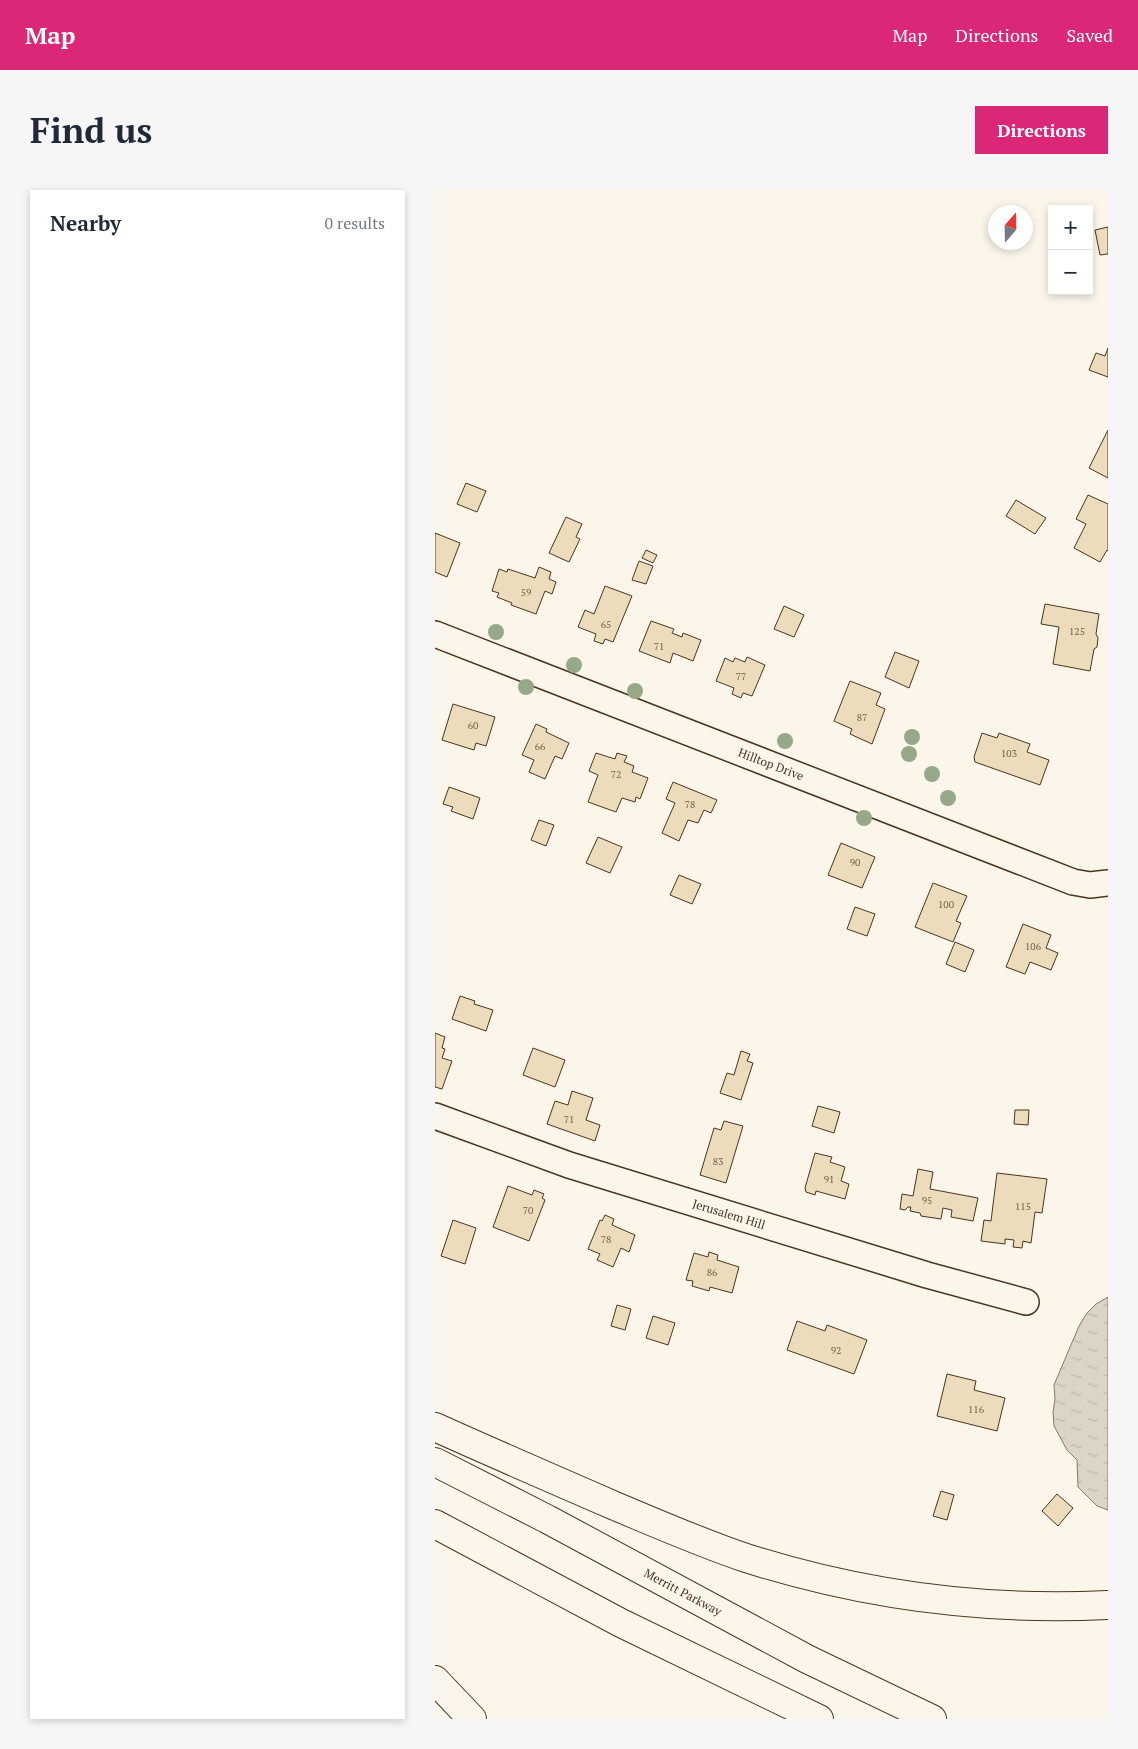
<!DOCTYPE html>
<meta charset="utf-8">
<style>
body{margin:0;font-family:"PT Serif",serif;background:#f6f6f7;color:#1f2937}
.controls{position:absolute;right:15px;top:15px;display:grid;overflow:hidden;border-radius:0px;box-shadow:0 2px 8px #0003}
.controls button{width:45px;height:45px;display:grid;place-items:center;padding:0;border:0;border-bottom:1px solid #e0e1e3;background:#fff;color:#1f2937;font:25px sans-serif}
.compass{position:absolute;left:553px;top:15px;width:45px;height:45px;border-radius:50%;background:#fff;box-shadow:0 2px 8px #0003;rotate:20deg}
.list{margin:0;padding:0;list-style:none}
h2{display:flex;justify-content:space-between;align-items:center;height:65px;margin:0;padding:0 20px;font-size:21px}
h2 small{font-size:16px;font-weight:400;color:#747a83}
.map{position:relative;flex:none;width:673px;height:1529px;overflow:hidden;border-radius:0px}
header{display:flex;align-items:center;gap:30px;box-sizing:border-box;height:70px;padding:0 25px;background:#db2777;color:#fff}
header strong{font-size:24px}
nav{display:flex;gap:28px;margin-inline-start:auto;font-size:18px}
.intro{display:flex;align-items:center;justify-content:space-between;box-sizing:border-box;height:120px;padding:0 30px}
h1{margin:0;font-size:35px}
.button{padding:12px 22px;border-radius:0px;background:#db2777;color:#fff;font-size:18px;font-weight:700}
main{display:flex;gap:30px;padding:0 30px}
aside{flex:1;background:#fff;border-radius:0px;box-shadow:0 2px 8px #0003}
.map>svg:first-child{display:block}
</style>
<header>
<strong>Map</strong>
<nav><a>Map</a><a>Directions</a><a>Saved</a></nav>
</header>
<div class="intro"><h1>Find us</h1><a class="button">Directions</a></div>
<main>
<aside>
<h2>Nearby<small>0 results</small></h2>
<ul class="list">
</ul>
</aside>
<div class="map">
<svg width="673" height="1529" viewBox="0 0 673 1529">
<defs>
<pattern id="water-ripples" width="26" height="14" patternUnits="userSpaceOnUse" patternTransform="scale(1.25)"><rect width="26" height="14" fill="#dcd4c6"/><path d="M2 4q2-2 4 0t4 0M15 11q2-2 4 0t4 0" fill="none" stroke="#beb7aa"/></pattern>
</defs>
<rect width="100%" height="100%" fill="#fbf6e9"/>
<path fill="url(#water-ripples)" stroke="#887966" d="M673,1107V1320L662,1316L643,1297L642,1270L632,1260L619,1236L618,1222L620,1209L619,1195L644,1136L652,1123L661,1114Z"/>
<path fill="#ecdcbc" stroke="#4a3520" d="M673,37V64L665,65L660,40Z
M673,158V187L654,180L661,163L670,166Z
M673,240V288L654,278Z
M31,293L51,301L42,322L22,314Z
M653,305L673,314V361L672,360L665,372L639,358L651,334L641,329Z
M581,310L611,328L600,344L571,326Z
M131,327L147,334L141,347L145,349L134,372L114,363Z
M0,343L25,353L12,387L0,382Z
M211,360L222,365L218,373L207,368Z
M204,371L218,376L211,394L197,390Z
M104,377L116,382L114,389L121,392L117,404L110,401L101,424L76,415L77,413L62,407L64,403L57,401L64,379L72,382L73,379L100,388Z
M170,396L197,406L178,452L170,449L168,454L159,451L161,444L143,437L150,420L159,424Z
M610,414L664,424L661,444L663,448L662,457L659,459L655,481L618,474L624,437L606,434Z
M349,416L369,425L359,447L339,439Z
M216,431L239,439L237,443L247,447L248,443L266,450L258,471L238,463L235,473L204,461Z
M460,462L484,471L474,498L450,487Z
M312,467L330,475L317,506L308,503L306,508L297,504L299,498L281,491L290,468L298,472L300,468L310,472Z
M415,491L446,503L441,515L450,519L437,554L415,544L417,539L399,531Z
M18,514L60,527L51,556L41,553L39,560L7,550Z
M101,534L112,539L111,542L134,553L127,569L120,566L110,589L94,582L99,570L87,565Z
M547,543L562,548L564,543L595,554L592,562L614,570L605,595L540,572L539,567Z
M161,563L180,569L182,563L192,566L189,572L199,576L197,582L213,588L205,609L201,607L200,612L187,608L181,622L153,612L163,585L154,581Z
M238,592L282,610L276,623L269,620L263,633L253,630L244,651L227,643L240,613L231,609Z
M14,597L45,608L38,629L16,621L18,617L8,614Z
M104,630L119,635L111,656L96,650Z
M163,647L187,657L175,683L151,673Z
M406,653L440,667L427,698L393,685Z
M244,685L266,694L257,714L235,705Z
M498,693L532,706L521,731L526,733L518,752L480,737Z
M420,717L440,724L432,746L412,739Z
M588,734L616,745L611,758L623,763L616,780L595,772L590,784L571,777Z
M520,752L539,760L530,782L511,774Z
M25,806L40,811L39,814L58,820L51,841L17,829Z
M0,843L10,847L7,858L10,859L7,868L17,871L7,899L0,897Z
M98,858L130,870L120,897L88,885Z
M306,861L315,864L312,871L318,873L306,910L285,903L292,883L299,885Z
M137,901L158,908L151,930L165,935L160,951L112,934L120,911L133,915Z
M383,916L405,922L399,943L377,936Z
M580,920H594L593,935L579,934Z
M289,931L308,936L291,993L265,985L279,938L286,940Z
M380,963L397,967L395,972L410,977L406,991L414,994L410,1009L381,1001L380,1005L371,1002L370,998Z
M483,979L498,982L495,999L543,1008L538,1031L516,1027L517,1020L508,1018L506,1029L486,1026L485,1023L475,1021L476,1017H473L470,1020L465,1019L467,1004L478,1006Z
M562,983L612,989L607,1023L600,1022L596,1053L588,1051L587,1058L578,1057L579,1050L570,1049V1054L546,1051L549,1030L556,1031Z
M73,996L97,1005L99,1000L109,1004L107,1008L110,1010L94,1051L58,1037Z
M170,1025L179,1029L177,1035L200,1045L194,1062L186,1058L178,1077L162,1070L165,1064L153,1059L165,1030L167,1031Z
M18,1030L41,1038L30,1074L6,1066Z
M274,1062L283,1065L282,1070L304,1077L297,1103L275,1097L274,1101L257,1096L258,1091L251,1090L259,1063L273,1067Z
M182,1115L196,1119L190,1140L176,1136Z
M218,1126L240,1133L233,1155L211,1148Z
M362,1131L390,1141L392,1135L432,1150L419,1184L352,1160Z
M512,1184L541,1191L539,1200L570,1208L562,1241L502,1226Z
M506,1301L519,1305L512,1330L498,1326Z
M622,1304L638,1318L623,1336L607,1321Z"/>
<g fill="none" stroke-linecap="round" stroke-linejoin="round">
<g stroke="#4a3520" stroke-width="28">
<path id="minor" d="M0,444L638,692L655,695L673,693
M0,926L134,975L492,1085L591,1112"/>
</g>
<g stroke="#4a3520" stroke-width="30">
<path id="highway" d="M0,1237C60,1264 120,1290 180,1316C223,1334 266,1353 311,1368C427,1405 551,1421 673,1415
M0,1272L112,1329L372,1469L497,1529
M0,1334L186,1433L384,1529
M0,1490L37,1529"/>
</g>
<use href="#minor" stroke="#fbf6e9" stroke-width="25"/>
<use href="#highway" stroke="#fbf6e9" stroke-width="28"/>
</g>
<g fill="#96a887">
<circle cx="61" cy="442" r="8"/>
<circle cx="139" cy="475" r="8"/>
<circle cx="91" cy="497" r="8"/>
<circle cx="200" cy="501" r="8"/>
<circle cx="477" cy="547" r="8"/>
<circle cx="350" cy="551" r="8"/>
<circle cx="474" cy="564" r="8"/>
<circle cx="497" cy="584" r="8"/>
<circle cx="513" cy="608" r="8"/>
<circle cx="429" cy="628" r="8"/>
</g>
<g text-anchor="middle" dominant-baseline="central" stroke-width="4" stroke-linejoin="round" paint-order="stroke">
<g font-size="10" fill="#725f47">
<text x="91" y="402">59</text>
<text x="171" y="434">65</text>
<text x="642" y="441">125</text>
<text x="224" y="456">71</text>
<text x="306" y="486">77</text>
<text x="427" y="527">87</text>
<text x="38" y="535">60</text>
<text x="105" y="556">66</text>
<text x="574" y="563">103</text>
<text x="181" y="584">72</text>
<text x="255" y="614">78</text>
<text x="420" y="672">90</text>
<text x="511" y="714">100</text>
<text x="598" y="756">106</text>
<text x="134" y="929">71</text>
<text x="283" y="971">83</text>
<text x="394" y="989">91</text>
<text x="492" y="1010">95</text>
<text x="588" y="1016">115</text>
<text x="93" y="1020">70</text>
<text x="171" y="1049">78</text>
<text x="277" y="1082">86</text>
<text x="401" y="1160">92</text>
<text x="541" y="1219">116</text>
</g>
<g font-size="12" fill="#4a3520" stroke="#fbf6e9">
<text transform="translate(336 574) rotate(21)">Hilltop Drive</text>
<text transform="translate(294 1024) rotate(17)">Jerusalem Hill</text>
<text transform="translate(248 1402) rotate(28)">Merritt Parkway</text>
</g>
</g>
</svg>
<div class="controls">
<button>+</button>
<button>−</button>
</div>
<svg class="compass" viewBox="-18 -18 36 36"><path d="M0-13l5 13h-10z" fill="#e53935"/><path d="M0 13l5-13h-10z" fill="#747a83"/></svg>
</div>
</main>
